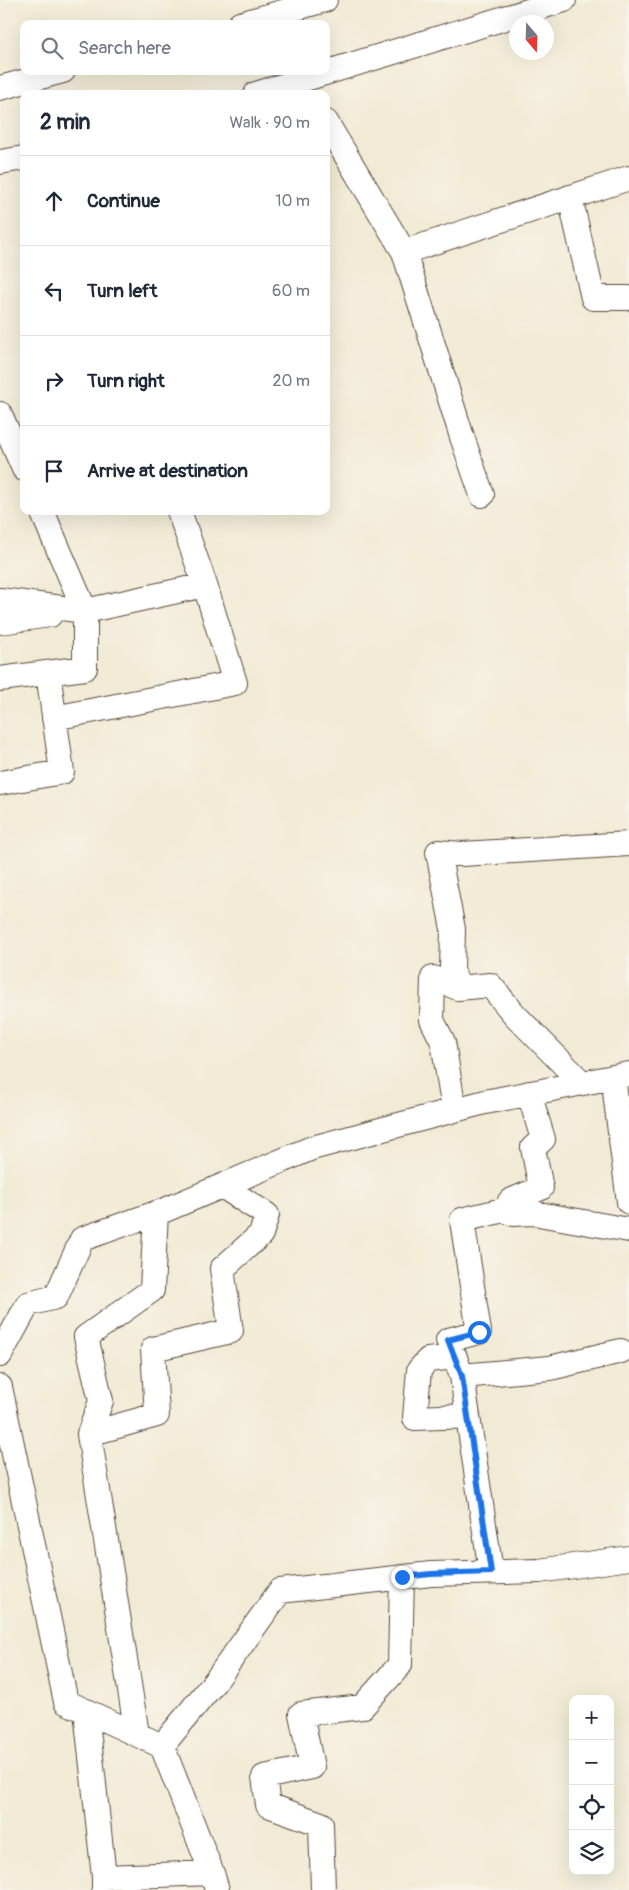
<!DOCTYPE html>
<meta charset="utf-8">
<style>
body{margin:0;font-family:Pangolin,sans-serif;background:#f6f6f7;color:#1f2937}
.controls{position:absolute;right:15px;bottom:15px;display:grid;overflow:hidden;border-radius:10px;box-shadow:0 5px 20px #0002}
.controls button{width:45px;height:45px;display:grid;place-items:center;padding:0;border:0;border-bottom:1px solid #e0e1e3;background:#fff;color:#1f2937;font:25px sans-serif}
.compass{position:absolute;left:509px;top:15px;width:45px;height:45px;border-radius:50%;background:#fff;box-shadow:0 5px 20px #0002;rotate:161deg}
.stop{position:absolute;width:15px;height:15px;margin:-11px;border:4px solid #1a73e8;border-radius:50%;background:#fff}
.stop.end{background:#1a73e8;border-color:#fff;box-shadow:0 1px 5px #0008}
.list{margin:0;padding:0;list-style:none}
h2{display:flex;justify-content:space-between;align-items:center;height:65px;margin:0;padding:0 20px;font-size:21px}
h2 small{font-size:16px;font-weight:400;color:#747a83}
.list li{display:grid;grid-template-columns:32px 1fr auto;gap:15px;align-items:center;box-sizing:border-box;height:90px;padding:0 20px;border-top:1px solid #e0e1e3}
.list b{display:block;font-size:19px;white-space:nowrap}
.list em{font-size:16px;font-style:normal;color:#747a83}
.icon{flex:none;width:28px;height:28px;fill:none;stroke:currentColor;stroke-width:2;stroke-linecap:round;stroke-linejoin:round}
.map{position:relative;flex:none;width:629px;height:1890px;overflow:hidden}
.search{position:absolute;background:#fff;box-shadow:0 5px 20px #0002;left:20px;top:20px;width:310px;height:55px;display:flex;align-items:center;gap:12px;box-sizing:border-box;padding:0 18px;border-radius:10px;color:#747a83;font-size:19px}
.panel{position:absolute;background:#fff;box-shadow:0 5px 20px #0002;left:20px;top:90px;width:310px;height:425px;border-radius:10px}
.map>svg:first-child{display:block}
</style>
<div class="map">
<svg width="629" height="1890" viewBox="0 0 629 1890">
<rect width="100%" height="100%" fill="#f7f3e8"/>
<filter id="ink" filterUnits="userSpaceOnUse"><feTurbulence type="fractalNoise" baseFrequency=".02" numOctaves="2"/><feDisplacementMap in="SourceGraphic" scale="10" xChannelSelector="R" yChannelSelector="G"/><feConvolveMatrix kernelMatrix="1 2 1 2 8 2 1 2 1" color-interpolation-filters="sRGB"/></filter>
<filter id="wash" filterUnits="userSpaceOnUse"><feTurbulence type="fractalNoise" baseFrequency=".0096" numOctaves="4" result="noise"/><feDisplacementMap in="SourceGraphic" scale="20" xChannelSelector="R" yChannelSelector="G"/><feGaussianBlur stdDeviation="1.12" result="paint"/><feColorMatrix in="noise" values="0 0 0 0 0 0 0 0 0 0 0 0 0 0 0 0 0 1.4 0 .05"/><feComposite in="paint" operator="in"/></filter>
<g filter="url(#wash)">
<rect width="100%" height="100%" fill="#f1ead4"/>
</g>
<g filter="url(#ink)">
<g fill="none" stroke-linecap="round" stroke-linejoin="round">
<g stroke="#564739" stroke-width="26">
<path id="street" d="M240,24L325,0
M0,88L63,71
M256,94L564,0
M326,122L404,252L629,178
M0,162L24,158
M570,197L593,298H629
M404,252L462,437L482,495
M0,414L24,469
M42,511L85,611L205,585L179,511
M0,600L85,611
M0,622L50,615
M0,679L85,668V611
M54,718L235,683L205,585
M0,783L62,772L48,673
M613,1077L629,1202
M582,1083L515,1015L490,985L458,988L452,969L453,929L438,852L462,854L629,844
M529,1093L543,1139L533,1148L541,1188L510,1201L513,1214L533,1213L629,1230
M454,1110L443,1042L432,1020L433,978L458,988
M512,1208L462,1220L479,1332L448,1340L462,1376L550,1368L621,1351
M0,1355L28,1304L56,1297L82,1239L165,1210L312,1148L485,1102L629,1074
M455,1357L428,1360L419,1370L415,1418L468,1416
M462,1376L491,1572
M0,1387L66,1702L162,1746L217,1679L280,1591L431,1574L539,1571L629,1558
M89,1434L157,1415L153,1349L231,1331L222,1269L261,1234L267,1215L222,1186
M86,1711L104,1877
M137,1734L89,1434L101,1401L86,1337L152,1290L156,1213
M162,1746L212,1873
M104,1890V1877L212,1873L217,1890
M323,1890L321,1824L268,1805L264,1777L312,1767L301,1714L362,1707L400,1665L402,1577"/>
</g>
<use href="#street" stroke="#fff" stroke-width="24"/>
</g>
</g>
<g fill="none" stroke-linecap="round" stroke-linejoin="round" filter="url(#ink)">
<path stroke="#1a73e8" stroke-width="6" d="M402,1577L431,1574L491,1572L462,1376L448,1340L479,1332"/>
</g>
</svg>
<div class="controls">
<button>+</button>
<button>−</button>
<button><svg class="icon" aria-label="locate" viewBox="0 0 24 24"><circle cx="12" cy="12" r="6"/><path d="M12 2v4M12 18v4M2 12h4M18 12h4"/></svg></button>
<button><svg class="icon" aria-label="layers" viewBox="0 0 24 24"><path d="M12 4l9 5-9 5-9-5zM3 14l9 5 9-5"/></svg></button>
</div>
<svg class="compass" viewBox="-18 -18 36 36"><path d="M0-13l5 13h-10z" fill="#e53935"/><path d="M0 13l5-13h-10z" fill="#747a83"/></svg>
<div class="stop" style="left:479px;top:1332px"></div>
<div class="stop end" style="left:402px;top:1577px"></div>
<div class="search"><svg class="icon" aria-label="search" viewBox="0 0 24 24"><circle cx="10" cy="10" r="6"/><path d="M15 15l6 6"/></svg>Search here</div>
<section class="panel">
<h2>2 min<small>Walk · 90 m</small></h2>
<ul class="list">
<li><svg class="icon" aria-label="ahead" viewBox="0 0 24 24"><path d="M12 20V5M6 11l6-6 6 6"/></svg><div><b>Continue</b></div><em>10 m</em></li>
<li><svg class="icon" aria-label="left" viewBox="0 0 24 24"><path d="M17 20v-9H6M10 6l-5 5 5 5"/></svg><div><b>Turn left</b></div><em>60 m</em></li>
<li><svg class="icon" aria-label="right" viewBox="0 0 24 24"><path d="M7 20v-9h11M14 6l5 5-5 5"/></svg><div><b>Turn right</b></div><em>20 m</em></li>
<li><svg class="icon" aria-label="arrive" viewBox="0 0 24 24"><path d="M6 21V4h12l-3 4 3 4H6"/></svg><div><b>Arrive at destination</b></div></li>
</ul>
</section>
</div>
